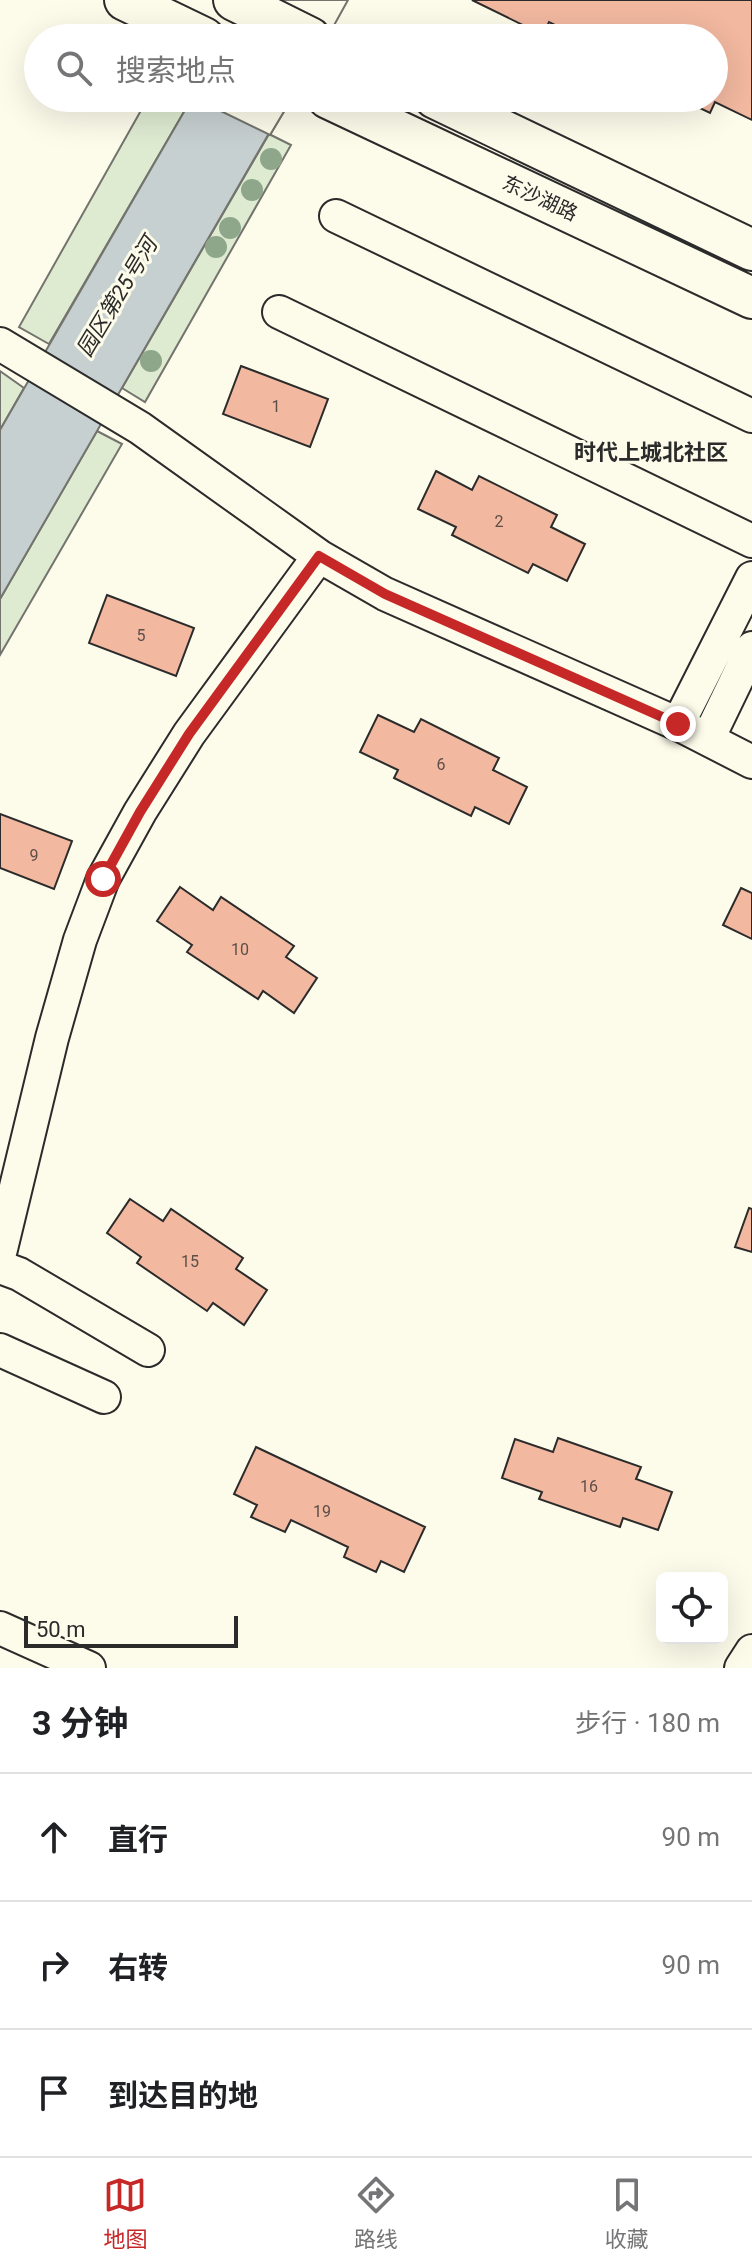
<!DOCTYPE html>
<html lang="zh">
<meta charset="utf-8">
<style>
body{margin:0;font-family:Roboto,"Noto Sans SC",sans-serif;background:#f6f6f6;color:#202124}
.controls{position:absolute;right:24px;bottom:24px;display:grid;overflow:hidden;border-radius:12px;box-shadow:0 8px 32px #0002}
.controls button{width:72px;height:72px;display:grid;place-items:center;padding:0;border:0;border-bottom:2px solid #e0e0e0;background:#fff;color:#202124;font:40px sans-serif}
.scale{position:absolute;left:24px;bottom:20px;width:214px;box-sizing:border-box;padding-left:8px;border:4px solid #2b2b2b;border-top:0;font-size:22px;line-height:28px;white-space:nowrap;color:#2b2b2b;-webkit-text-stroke:6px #fdfbea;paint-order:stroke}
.stop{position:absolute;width:24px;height:24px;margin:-18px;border:6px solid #c62828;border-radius:50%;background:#fff}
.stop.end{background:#c62828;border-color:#fff;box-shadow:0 2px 8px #0008}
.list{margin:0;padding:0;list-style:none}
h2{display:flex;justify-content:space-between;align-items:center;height:104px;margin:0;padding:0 32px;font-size:34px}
h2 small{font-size:26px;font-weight:400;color:#757577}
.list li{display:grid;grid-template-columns:52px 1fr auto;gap:24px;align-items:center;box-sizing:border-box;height:128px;padding:0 32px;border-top:2px solid #e0e0e0}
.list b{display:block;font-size:30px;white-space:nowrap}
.list em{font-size:26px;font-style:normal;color:#757577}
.icon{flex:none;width:44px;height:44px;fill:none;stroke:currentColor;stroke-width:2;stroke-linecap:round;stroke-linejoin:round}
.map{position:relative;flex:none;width:752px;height:1668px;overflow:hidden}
.search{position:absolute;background:#fff;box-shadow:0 8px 32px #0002;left:24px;right:24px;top:24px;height:88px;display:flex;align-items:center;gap:20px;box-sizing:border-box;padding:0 28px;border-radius:44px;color:#757577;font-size:30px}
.sheet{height:488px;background:#fff}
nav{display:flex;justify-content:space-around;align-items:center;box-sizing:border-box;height:112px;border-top:2px solid #e0e0e0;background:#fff;font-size:22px;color:#757577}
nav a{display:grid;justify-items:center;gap:4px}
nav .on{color:#c62828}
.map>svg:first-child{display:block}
</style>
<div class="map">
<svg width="752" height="1668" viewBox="0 0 752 1668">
<rect width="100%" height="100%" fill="#fdfbea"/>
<path fill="#deebd1" stroke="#74746e" stroke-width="2" d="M148,98H192L49,344L19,327Z
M269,134L291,145L145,402L122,388Z
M0,371L24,388L0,430Z
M97,431L122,444L0,655V599Z"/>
<path fill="#c7d0d0" stroke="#74746e" stroke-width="2" d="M192,98H292L270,135H268L0,599V430Z"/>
<path fill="#fdfbea" stroke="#74746e" stroke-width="2" d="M250,0H348L327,38H228Z
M194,98H292L270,135Z"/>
<path fill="#f2b8a0" stroke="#2b2b2b" stroke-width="2" d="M472,0H752V120L715,102L710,113L679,98H714V38H572L574,34L549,22L543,35Z
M241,366L328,399L310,447L223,414Z
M436,471L472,490L479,476L557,515L551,527L585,544L567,581L533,564L528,573L452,535L456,527L418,509Z
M107,595L194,628L176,676L89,643Z
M378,715L414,732L421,719L499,758L493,770L527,787L509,824L475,807L471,816L394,778L398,770L360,752Z
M0,814L72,841L54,889L0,868Z
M180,887L213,910L221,897L294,946L286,957L317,978L294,1013L263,991L258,999L187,952L192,945L157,921Z
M741,888L752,893V939L723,925Z
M130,1199L163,1221L171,1209L243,1258L236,1269L267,1290L244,1325L213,1303L207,1311L137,1263L141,1257L107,1233Z
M749,1208L752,1209V1252L735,1247Z
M558,1438L641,1467L636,1479L672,1492L658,1530L623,1518L620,1527L539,1499L542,1492L502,1478L515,1439L553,1452Z
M256,1447L425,1527L404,1572L381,1561L376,1572L344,1557L348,1547L291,1520L285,1532L251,1517L257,1505L234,1494Z"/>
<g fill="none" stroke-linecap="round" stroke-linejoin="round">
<g stroke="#2b2b2b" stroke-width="36">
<path id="minor" d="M336,216L752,416
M279,312L752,541
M0,344L140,428L319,556L385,594L678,724L752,762
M678,724L752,578
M708,739L752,648
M0,1253L52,1038L80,940L103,879L140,812L189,734L319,556
M0,1267L19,1274L148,1350
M0,1350L104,1397
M0,1628L89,1668
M741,1668L752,1651"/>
</g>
<g stroke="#2b2b2b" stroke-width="44">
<path id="major" d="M125,0L204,38
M234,0L310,38
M328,98L752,298
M435,98L752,250"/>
</g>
<use href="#minor" stroke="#fdfbea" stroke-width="32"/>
<use href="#major" stroke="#fdfbea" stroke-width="40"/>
</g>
<g fill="#8ea78a">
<circle cx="271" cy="159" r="11"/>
<circle cx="252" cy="190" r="11"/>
<circle cx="230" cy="228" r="11"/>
<circle cx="216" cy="247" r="11"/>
<circle cx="151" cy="361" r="11"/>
</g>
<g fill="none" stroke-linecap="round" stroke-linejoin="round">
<path stroke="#c62828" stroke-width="10" d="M103,879L140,812L189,734L319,556L385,594L678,724"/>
</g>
<g text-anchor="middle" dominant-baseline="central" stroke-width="6" stroke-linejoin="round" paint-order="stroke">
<g font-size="16" fill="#5d4e48">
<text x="276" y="406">1</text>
<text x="499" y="521">2</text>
<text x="141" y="635">5</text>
<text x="441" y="764">6</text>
<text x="34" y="855">9</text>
<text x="240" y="949">10</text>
<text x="190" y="1261">15</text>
<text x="589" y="1486">16</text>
<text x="322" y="1511">19</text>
</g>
<g font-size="20" fill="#2b2b2b" stroke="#fdfbea">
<text transform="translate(540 198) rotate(25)">东沙湖路</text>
</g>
<g font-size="22" font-style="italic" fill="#2b2b2b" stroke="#fdfbea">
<text transform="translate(117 297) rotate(-59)">园区第25号河</text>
</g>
<g font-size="22" font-weight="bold" fill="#2b2b2b" stroke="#fdfbea">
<text x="651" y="452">时代上城北社区</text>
</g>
</g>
</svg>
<div class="controls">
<button><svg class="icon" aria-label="locate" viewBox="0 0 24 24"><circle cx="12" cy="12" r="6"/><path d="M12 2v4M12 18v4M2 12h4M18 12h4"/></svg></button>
</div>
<div class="scale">50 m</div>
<div class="stop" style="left:103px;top:879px"></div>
<div class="stop end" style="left:678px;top:724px"></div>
<div class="search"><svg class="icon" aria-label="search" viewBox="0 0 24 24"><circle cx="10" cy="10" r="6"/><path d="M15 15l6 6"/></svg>搜索地点</div>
</div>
<section class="sheet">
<h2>3 分钟<small>步行 · 180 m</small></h2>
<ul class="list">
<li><svg class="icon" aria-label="ahead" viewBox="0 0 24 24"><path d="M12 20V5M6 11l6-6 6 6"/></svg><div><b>直行</b></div><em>90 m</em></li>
<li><svg class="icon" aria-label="right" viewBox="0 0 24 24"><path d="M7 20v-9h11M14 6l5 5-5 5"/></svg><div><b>右转</b></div><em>90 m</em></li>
<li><svg class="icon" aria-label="arrive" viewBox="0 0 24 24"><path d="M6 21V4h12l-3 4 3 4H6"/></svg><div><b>到达目的地</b></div></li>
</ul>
</section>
<nav>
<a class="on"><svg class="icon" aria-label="map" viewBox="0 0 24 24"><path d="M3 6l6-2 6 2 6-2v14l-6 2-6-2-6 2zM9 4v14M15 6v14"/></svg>地图</a>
<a><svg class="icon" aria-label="directions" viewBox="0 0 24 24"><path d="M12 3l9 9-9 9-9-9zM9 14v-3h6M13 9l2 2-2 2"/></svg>路线</a>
<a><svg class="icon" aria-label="saved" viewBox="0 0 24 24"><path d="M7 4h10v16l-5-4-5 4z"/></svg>收藏</a>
</nav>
